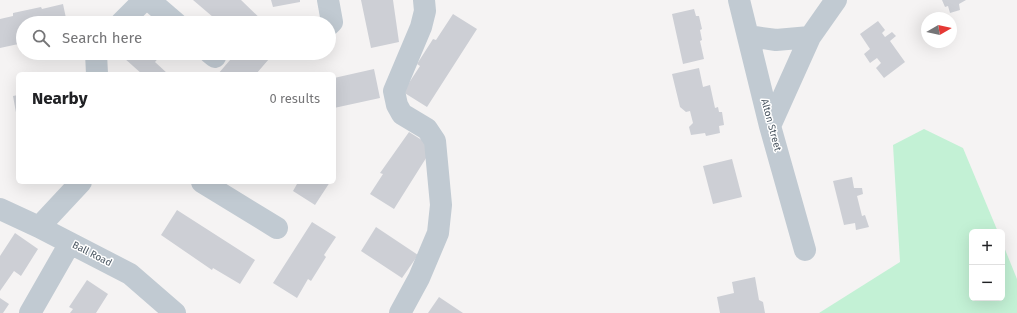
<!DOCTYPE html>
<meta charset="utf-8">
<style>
body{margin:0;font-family:"Fira Sans",sans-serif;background:#f6f6f6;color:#202124}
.controls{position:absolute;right:12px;bottom:12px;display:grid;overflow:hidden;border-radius:6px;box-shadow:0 4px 16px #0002}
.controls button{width:36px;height:36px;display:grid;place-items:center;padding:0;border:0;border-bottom:1px solid #e0e0e0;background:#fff;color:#202124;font:20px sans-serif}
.compass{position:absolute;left:921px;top:12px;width:36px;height:36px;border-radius:50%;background:#fff;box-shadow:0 4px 16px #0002;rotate:81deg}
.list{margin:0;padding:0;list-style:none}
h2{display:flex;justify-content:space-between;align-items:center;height:52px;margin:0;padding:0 16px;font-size:17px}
h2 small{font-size:13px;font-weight:400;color:#757577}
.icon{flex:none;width:22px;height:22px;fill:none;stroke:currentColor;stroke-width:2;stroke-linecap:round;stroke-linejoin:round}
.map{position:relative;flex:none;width:1017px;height:313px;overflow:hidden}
.search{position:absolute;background:#fff;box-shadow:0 4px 16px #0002;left:16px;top:16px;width:320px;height:44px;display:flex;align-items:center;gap:10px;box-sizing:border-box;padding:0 14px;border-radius:22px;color:#757577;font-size:15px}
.panel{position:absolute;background:#fff;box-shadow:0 4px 16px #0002;left:16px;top:72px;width:320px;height:112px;border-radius:6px}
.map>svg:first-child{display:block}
</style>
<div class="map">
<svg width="1017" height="313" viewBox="0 0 1017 313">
<rect width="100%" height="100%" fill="#f5f3f3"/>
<path fill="#c3f1d5" d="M924,129L963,148L998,232H972V298H1002V242L1017,279V313H819L900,262L893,145Z"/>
<path fill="#cdcfd5" d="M193,0H241L265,23H220Z
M271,0H300V2L273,7Z
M361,0H393L399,42L371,48Z
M942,0H966L959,4L960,10L950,13L948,6L945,7Z
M63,4L67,23H23V43L0,48V19L13,16V13L41,7L42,9Z
M694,9L696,16H699L702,29L700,30L702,40L700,41L704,59L683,64L672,14Z
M453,14L477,29L427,107L403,92L420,66L417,64L433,39L436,40Z
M878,21L885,30L882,33L885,37L892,32L896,36L890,41L905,62L884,78L876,68L881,63L877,58L870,63L864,54L870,49L860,34Z
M128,53H161L162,54L155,62L168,74H142L124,58Z
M236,53H261L269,59L256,74H218Z
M699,68L703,87L710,85L715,108L718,107L719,112H722L724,125L719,126L720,133L706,136L705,133L691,135L689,127L693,123L690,111L686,112L680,107L672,74Z
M374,69L380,98L334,108V78Z
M18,95V118H17L13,96Z
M409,132L433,147L394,209L370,194L383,174L380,173Z
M732,159L742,197L713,204L703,166Z
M852,177L854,188H862L863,194L857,196L862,216L865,215L869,227L856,230L855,223L844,225L833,181Z
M294,182H330L315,205L293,191L297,184Z
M177,210L255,260L240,284L213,268L212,270L161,235Z
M312,222L336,237L324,255L326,257L311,281L308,279L297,298L273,283Z
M376,227L418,255L402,278L361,251Z
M15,233L38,249L21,276L14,271L0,291V256Z
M755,277L759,300L763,302L765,313H720L717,297L734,293L732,282Z
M87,280L108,294L96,313H70L73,309L69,307Z
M439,297L463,313H428Z
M0,298L9,304L3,313H0Z"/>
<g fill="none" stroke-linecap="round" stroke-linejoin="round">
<path stroke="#c1cad2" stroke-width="22" d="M149,0L176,23
M328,0L332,22L329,25
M739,0L770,126L805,250
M121,23L144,0
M748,36L776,40L810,37
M96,53L97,74
M210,53L215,57
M770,126L810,37L836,0
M202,182L277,228
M0,209L39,227L130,274L175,313
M39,227L81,182
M30,313L70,243
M400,313L419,278L438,233L441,205L435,141L427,129L402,114L397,105L394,91L421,27L425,11L424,0"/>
</g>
<g text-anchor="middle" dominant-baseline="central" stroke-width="3" stroke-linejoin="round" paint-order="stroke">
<g font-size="10" fill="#4a5661" stroke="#fff">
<text transform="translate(771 125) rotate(75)">Alton Street</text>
<text transform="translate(92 254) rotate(27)">Ball Road</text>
</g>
</g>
</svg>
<div class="controls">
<button>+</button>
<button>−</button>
</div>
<svg class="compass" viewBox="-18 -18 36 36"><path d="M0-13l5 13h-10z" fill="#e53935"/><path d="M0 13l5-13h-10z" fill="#757577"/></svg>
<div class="search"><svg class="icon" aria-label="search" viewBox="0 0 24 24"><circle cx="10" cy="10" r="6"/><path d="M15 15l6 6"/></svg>Search here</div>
<section class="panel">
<h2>Nearby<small>0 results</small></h2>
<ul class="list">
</ul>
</section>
</div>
